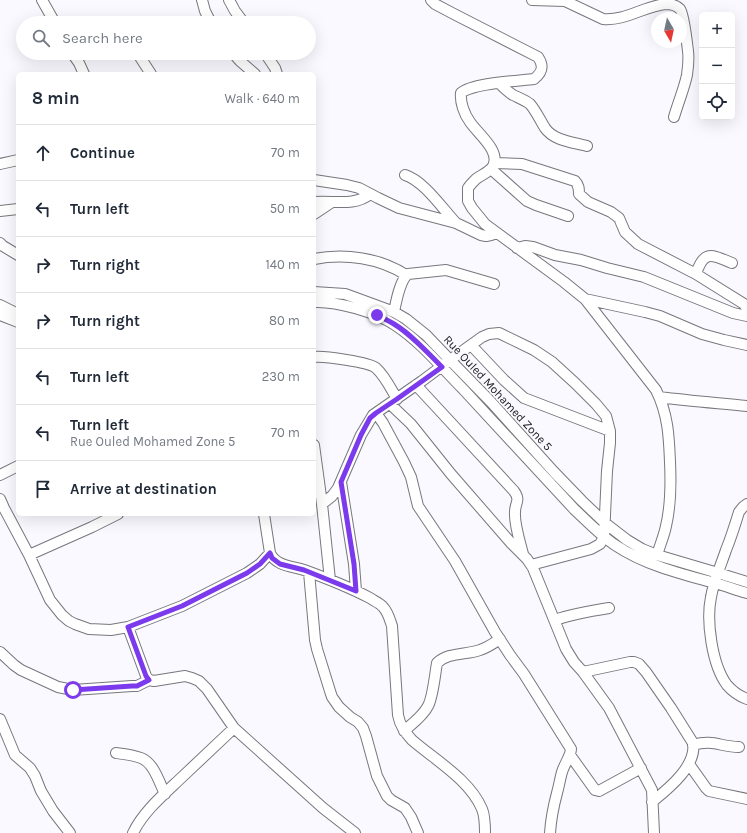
<!DOCTYPE html>
<meta charset="utf-8">
<style>
body{margin:0;font-family:Karla,sans-serif;background:#f2f2f3;color:#1f2937}
.controls{position:absolute;right:12px;top:12px;display:grid;overflow:hidden;border-radius:6px;box-shadow:0 4px 16px #0002}
.controls button{width:36px;height:36px;display:grid;place-items:center;padding:0;border:0;border-bottom:1px solid #e0e1e3;background:#fff;color:#1f2937;font:20px sans-serif}
.compass{position:absolute;left:651px;top:12px;width:36px;height:36px;border-radius:50%;background:#fff;box-shadow:0 4px 16px #0002;rotate:171deg}
.stop{position:absolute;width:12px;height:12px;margin:-9px;border:3px solid #7c3aed;border-radius:50%;background:#fff}
.stop.end{background:#7c3aed;border-color:#fff;box-shadow:0 1px 4px #0008}
.list{margin:0;padding:0;list-style:none}
h2{display:flex;justify-content:space-between;align-items:center;height:52px;margin:0;padding:0 16px;font-size:17px}
h2 small{font-size:13px;font-weight:400;color:#747a83}
.list li{display:grid;grid-template-columns:26px 1fr auto;gap:12px;align-items:center;box-sizing:border-box;height:56px;padding:0 16px;border-top:1px solid #e0e1e3}
.list b{display:block;font-size:15px;white-space:nowrap}
.list p{margin:0;font-size:13px;white-space:nowrap;color:#747a83}
.list em{font-size:13px;font-style:normal;color:#747a83}
.icon{flex:none;width:22px;height:22px;fill:none;stroke:currentColor;stroke-width:2;stroke-linecap:round;stroke-linejoin:round}
.map{position:relative;flex:none;width:747px;height:833px;overflow:hidden}
.search{position:absolute;background:#fff;box-shadow:0 4px 16px #0002;left:16px;top:16px;width:300px;height:44px;display:flex;align-items:center;gap:10px;box-sizing:border-box;padding:0 14px;border-radius:22px;color:#747a83;font-size:15px}
.panel{position:absolute;background:#fff;box-shadow:0 4px 16px #0002;left:16px;top:72px;width:300px;height:444px;border-radius:6px}
.map>svg:first-child{display:block}
</style>
<div class="map">
<svg width="747" height="833" viewBox="0 0 747 833">
<rect width="100%" height="100%" fill="#f9f9ff"/>
<g fill="none" stroke-linecap="round" stroke-linejoin="round">
<g stroke="#77777d" stroke-width="12">
<path id="minor" d="M42,0L55,23
M202,0L205,11L211,23
M229,0L235,11L244,23
M431,0L435,4L452,13L538,57C544,66 543,72 534,79C517,81 472,83 461,93C460,102 464,114 470,122C478,134 501,151 493,166C490,172 481,175 476,179C473,182 470,185 468,188V201L472,208L485,224L564,282L585,299L656,390C668,414 669,436 670,462C671,483 671,505 666,526C664,536 660,545 657,555
M532,0L565,1L603,19C626,21 644,6 666,4C671,4 676,5 680,9C684,14 687,43 688,51C689,58 688,68 687,75C684,89 678,103 674,117
M72,53L79,63L84,74
M233,53L240,61L255,74
M265,53L275,68L277,74
M140,57L151,74
M499,83C504,88 508,92 513,95C519,98 525,100 530,104C536,111 540,120 545,128C554,141 573,142 587,146
M494,163L522,164L575,181C579,185 579,189 579,194L588,202L611,212L619,218L625,232L638,244L696,274L744,304L747,309
M0,164L18,160
M491,169L527,201L536,205L568,216
M405,175C424,181 442,208 456,223
M314,180L347,185L359,188L378,198L399,208L456,223L481,235L486,236L491,235L497,233
M314,202C333,200 354,207 370,194
M0,211L18,209
M314,214L332,202
M0,243L3,246L18,255
M517,248L525,246L533,247L555,255L581,260L607,268L644,277L733,313L747,316
M314,259C345,253 380,258 406,275
M696,274C704,249 712,255 732,263
M314,292L345,294L356,298L394,312L406,319L426,335L450,360L491,402L554,472L582,501L605,523L627,540L642,549L657,555L718,573L747,582
M585,299L645,312L660,316L702,334L724,340L747,345
M314,302C337,301 375,312 395,325C421,342 441,367 463,389C500,429 537,469 574,509C587,521 600,535 615,545C645,565 681,574 715,583C726,586 736,590 747,593
M0,305L18,314
M394,312C396,302 400,280 408,274L446,270L494,284
M0,315L18,322
M471,345L504,380L524,398L610,431
M314,357C324,356 369,362 376,368C385,376 391,389 397,399
M416,385L514,491C521,501 515,502 515,512C514,524 520,542 523,554
M660,397C689,401 718,403 747,406
M390,404L411,424L451,474L511,543L527,559L533,568L566,649L574,662L583,672L609,708L652,790L654,833
M376,413L383,423L404,462L411,477L418,506L455,561L495,632L510,655L524,674L571,749C571,755 564,765 562,772C560,779 559,786 557,793C553,808 551,817 550,833
M314,445L322,504L330,580
M0,475L18,466
M341,482L354,564L356,591
M0,499L4,508L29,555L50,600L62,615L69,621L75,624L89,629L111,630L128,627L182,606L247,573L260,564L270,553
M322,504L332,496L338,488L361,435L373,415L422,381L450,360L482,337L489,334L499,333L534,350L552,362L575,383L596,404L606,416L610,431V443L607,471L604,537L600,544L591,549L531,565
M747,504L743,507L739,512C735,525 731,538 726,550C721,565 714,580 711,597C706,621 712,665 727,685C733,692 739,696 747,699
M264,514L270,553C276,566 291,566 304,570C326,578 349,587 370,598C374,601 380,603 383,607C388,612 390,620 392,626L398,715C400,726 405,732 412,740C435,760 470,780 482,809C485,816 485,825 485,833
M29,555L92,527L118,514
M309,572L315,640L317,649L330,691L332,697L339,707L350,717L358,722L363,728L366,736L377,776L387,796L391,800L405,808L411,817L418,833
M555,620C572,614 590,611 609,608
M128,627L146,676L149,680L154,681L185,676L192,678L199,681L207,689L234,728L323,808L355,833
M0,652L14,665L21,670L58,687L73,690L132,686H137L149,680
M583,672L630,662H634L639,664L646,672L671,708L693,743C697,766 668,789 652,802
M0,719L15,755L30,768L35,776L41,791L53,811L70,833
M404,731C412,724 423,716 428,706C433,697 435,674 437,663C448,652 467,655 480,650C487,648 494,643 500,639
M693,745C713,739 721,747 739,747
M116,753C124,754 133,755 141,758C154,763 159,782 165,794
M570,755L595,790L599,791L641,768
M689,764L706,788L709,791L747,799
M133,833C143,812 163,795 180,779C198,762 216,745 234,728"/>
</g>
<use href="#minor" stroke="#fff" stroke-width="10"/>
</g>
<g fill="none" stroke-linecap="round" stroke-linejoin="round">
<path stroke="#7c3aed" stroke-width="5" d="M73,690L132,686H137L149,680L146,676L128,627L182,606L247,573L260,564L270,553L272,558L280,564L304,570L356,591L354,564L341,482L361,435L370,418L376,413L397,399L442,367C427,352 412,335 394,324C389,321 383,318 377,315"/>
</g>
<g text-anchor="middle" dominant-baseline="central" stroke-width="3.5" stroke-linejoin="round" paint-order="stroke">
<g font-size="12" fill="#202023" stroke="#f9f9ff">
<text transform="translate(498 393) rotate(47)">Rue Ouled Mohamed Zone 5</text>
</g>
</g>
</svg>
<div class="controls">
<button>+</button>
<button>−</button>
<button><svg class="icon" aria-label="locate" viewBox="0 0 24 24"><circle cx="12" cy="12" r="6"/><path d="M12 2v4M12 18v4M2 12h4M18 12h4"/></svg></button>
</div>
<svg class="compass" viewBox="-18 -18 36 36"><path d="M0-13l5 13h-10z" fill="#e53935"/><path d="M0 13l5-13h-10z" fill="#747a83"/></svg>
<div class="stop" style="left:73px;top:690px"></div>
<div class="stop end" style="left:377px;top:315px"></div>
<div class="search"><svg class="icon" aria-label="search" viewBox="0 0 24 24"><circle cx="10" cy="10" r="6"/><path d="M15 15l6 6"/></svg>Search here</div>
<section class="panel">
<h2>8 min<small>Walk · 640 m</small></h2>
<ul class="list">
<li><svg class="icon" aria-label="ahead" viewBox="0 0 24 24"><path d="M12 20V5M6 11l6-6 6 6"/></svg><div><b>Continue</b></div><em>70 m</em></li>
<li><svg class="icon" aria-label="left" viewBox="0 0 24 24"><path d="M17 20v-9H6M10 6l-5 5 5 5"/></svg><div><b>Turn left</b></div><em>50 m</em></li>
<li><svg class="icon" aria-label="right" viewBox="0 0 24 24"><path d="M7 20v-9h11M14 6l5 5-5 5"/></svg><div><b>Turn right</b></div><em>140 m</em></li>
<li><svg class="icon" aria-label="right" viewBox="0 0 24 24"><path d="M7 20v-9h11M14 6l5 5-5 5"/></svg><div><b>Turn right</b></div><em>80 m</em></li>
<li><svg class="icon" aria-label="left" viewBox="0 0 24 24"><path d="M17 20v-9H6M10 6l-5 5 5 5"/></svg><div><b>Turn left</b></div><em>230 m</em></li>
<li><svg class="icon" aria-label="left" viewBox="0 0 24 24"><path d="M17 20v-9H6M10 6l-5 5 5 5"/></svg><div><b>Turn left</b><p>Rue Ouled Mohamed Zone 5</p></div><em>70 m</em></li>
<li><svg class="icon" aria-label="arrive" viewBox="0 0 24 24"><path d="M6 21V4h12l-3 4 3 4H6"/></svg><div><b>Arrive at destination</b></div></li>
</ul>
</section>
</div>
